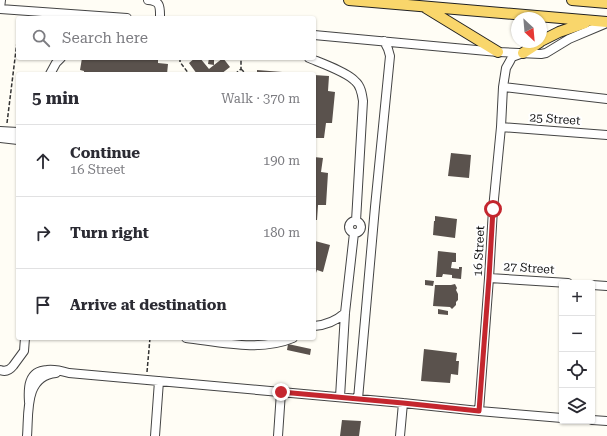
<!DOCTYPE html>
<meta charset="utf-8">
<style>
body{margin:0;font-family:"Roboto Serif",serif;background:#f7f7f7;color:#2b2b33}
.controls{position:absolute;right:12px;bottom:12px;display:grid;overflow:hidden;border-radius:4px;box-shadow:0 1px 3px #0004}
.controls button{width:36px;height:36px;display:grid;place-items:center;padding:0;border:0;border-bottom:1px solid #e1e1e2;background:#fff;color:#2b2b33;font:20px sans-serif}
.compass{position:absolute;left:511px;top:12px;width:36px;height:36px;border-radius:50%;background:#fff;box-shadow:0 1px 3px #0004;rotate:154deg}
.stop{position:absolute;width:12px;height:12px;margin:-9px;border:3px solid #c4262e;border-radius:50%;background:#fff}
.stop.end{background:#c4262e;border-color:#fff;box-shadow:0 1px 4px #0008}
.list{margin:0;padding:0;list-style:none}
h2{display:flex;justify-content:space-between;align-items:center;height:52px;margin:0;padding:0 16px;font-size:17px}
h2 small{font-size:13px;font-weight:400;color:#7c7c81}
.list li{display:grid;grid-template-columns:26px 1fr auto;gap:12px;align-items:center;box-sizing:border-box;height:72px;padding:0 16px;border-top:1px solid #e1e1e2}
.list b{display:block;font-size:15px;white-space:nowrap}
.list p{margin:0;font-size:13px;white-space:nowrap;color:#7c7c81}
.list em{font-size:13px;font-style:normal;color:#7c7c81}
.icon{flex:none;width:22px;height:22px;fill:none;stroke:currentColor;stroke-width:2;stroke-linecap:round;stroke-linejoin:round}
.map{position:relative;flex:none;width:607px;height:436px;overflow:hidden}
.search{position:absolute;background:#fff;box-shadow:0 1px 3px #0004;left:16px;top:16px;width:300px;height:44px;display:flex;align-items:center;gap:10px;box-sizing:border-box;padding:0 14px;border-radius:4px;color:#7c7c81;font-size:15px}
.panel{position:absolute;background:#fff;box-shadow:0 1px 3px #0004;left:16px;top:72px;width:300px;height:268px;border-radius:4px}
.map>svg:first-child{display:block}
</style>
<div class="map">
<svg width="607" height="436" viewBox="0 0 607 436">
<rect width="100%" height="100%" fill="#fffdf5"/>
<path fill="#5a524d" d="M82,58H138L158,60V63L168,64L167,74H119L108,73V74H84V71L80,70Z
M195,58H200L209,69L214,65L208,64L209,58H214V65L223,58L230,67L221,74H197L189,63Z
M257,70L295,73V74H257Z
M314,75L329,76L328,91L335,92L332,123H326L324,138H314Z
M451,153L471,155L469,178L448,176Z
M314,157L323,158L321,172L328,173L326,205H318L317,220H314Z
M435,216L457,219L455,238L433,235L434,221H435Z
M315,241L330,245L323,272L317,270L316,273H314Z
M438,251L456,253V262H452L451,268L459,269V267H462L461,279L452,278V275L443,274L442,277H436Z
M425,280L434,281L433,286L425,285Z
M455,284L457,288L456,290L458,294V300L456,302V305L452,309L450,307L433,306L435,285H451Z
M438,309L448,311V315L438,314Z
M288,344L311,349L310,355L287,350Z
M424,349L457,353L456,361H459L458,375L451,374L450,383L421,381Z
M342,420L361,421L359,436H340Z"/>
<g fill="none" stroke-linecap="round" stroke-linejoin="round">
<g stroke="#444" stroke-width="10">
<path id="minor" d="M148,0C161,1 160,7 160,18
M0,8L1,0
M0,9L127,18
M314,35L498,52L541,54L546,53L569,39L607,23
M309,58C321,63 347,72 355,81C361,86 362,94 363,101L356,221
M50,74L56,63L61,58
M503,87L607,99
M501,127L607,135
M0,131L18,132
M0,138L18,140
M349 227a6 6 0 1 1 12 0a6 6 0 1 1-12 0Z
M489,278L568,283
M592,285L607,286
M314,326C327,325 336,321 345,313
M186,338C220,342 260,352 293,338
M0,370C5,372 9,371 13,366L24,351L25,338
M340,397L345,313L354,233
M358,399L375,207L390,56L388,49L384,41
M29,402C28,388 28,371 47,370C54,369 62,371 69,373L403,403L479,411L562,418
M479,411L489,278L493,209L501,127L503,87L506,68L510,61L512,57L523,53
M592,420L607,421
M27,436C29,413 24,376 56,373
M155,436L159,381
M278,436L281,392
M400,436L403,403"/>
</g>
<g stroke="#222" stroke-width="12">
<path id="major" d="M349,0L607,22
M572,0L607,3
M426,8L498,52
M541,41L559,32L585,23
M523,53L540,42"/>
</g>
<path stroke="#333" stroke-width="1.5" stroke-dasharray="4 2" stroke-linecap="butt" d="M180,58V62L189,74
M241,69L246,74
M235,74L241,69V58
M7,123L17,42
M147,372L150,338"/>
<use href="#minor" stroke="#fff" stroke-width="8"/>
<use href="#major" stroke="#f9d66b" stroke-width="10"/>
</g>
<g fill="none" stroke-linecap="round" stroke-linejoin="round">
<path stroke="#c4262e" stroke-width="5" d="M281,392L403,403L479,411L489,278L493,209"/>
</g>
<g text-anchor="middle" dominant-baseline="central" stroke-width="4" stroke-linejoin="round" paint-order="stroke">
<g font-size="12" fill="#111" stroke="#fff">
<text transform="translate(555 119) rotate(4)">25 Street</text>
<text transform="translate(479 251) rotate(-87)">16 Street</text>
<text transform="translate(529 268) rotate(4)">27 Street</text>
</g>
</g>
</svg>
<div class="controls">
<button>+</button>
<button>−</button>
<button><svg class="icon" aria-label="locate" viewBox="0 0 24 24"><circle cx="12" cy="12" r="6"/><path d="M12 2v4M12 18v4M2 12h4M18 12h4"/></svg></button>
<button><svg class="icon" aria-label="layers" viewBox="0 0 24 24"><path d="M12 4l9 5-9 5-9-5zM3 14l9 5 9-5"/></svg></button>
</div>
<svg class="compass" viewBox="-18 -18 36 36"><path d="M0-13l5 13h-10z" fill="#e53935"/><path d="M0 13l5-13h-10z" fill="#7c7c81"/></svg>
<div class="stop" style="left:493px;top:209px"></div>
<div class="stop end" style="left:281px;top:392px"></div>
<div class="search"><svg class="icon" aria-label="search" viewBox="0 0 24 24"><circle cx="10" cy="10" r="6"/><path d="M15 15l6 6"/></svg>Search here</div>
<section class="panel">
<h2>5 min<small>Walk · 370 m</small></h2>
<ul class="list">
<li><svg class="icon" aria-label="ahead" viewBox="0 0 24 24"><path d="M12 20V5M6 11l6-6 6 6"/></svg><div><b>Continue</b><p>16 Street</p></div><em>190 m</em></li>
<li><svg class="icon" aria-label="right" viewBox="0 0 24 24"><path d="M7 20v-9h11M14 6l5 5-5 5"/></svg><div><b>Turn right</b></div><em>180 m</em></li>
<li><svg class="icon" aria-label="arrive" viewBox="0 0 24 24"><path d="M6 21V4h12l-3 4 3 4H6"/></svg><div><b>Arrive at destination</b></div></li>
</ul>
</section>
</div>
